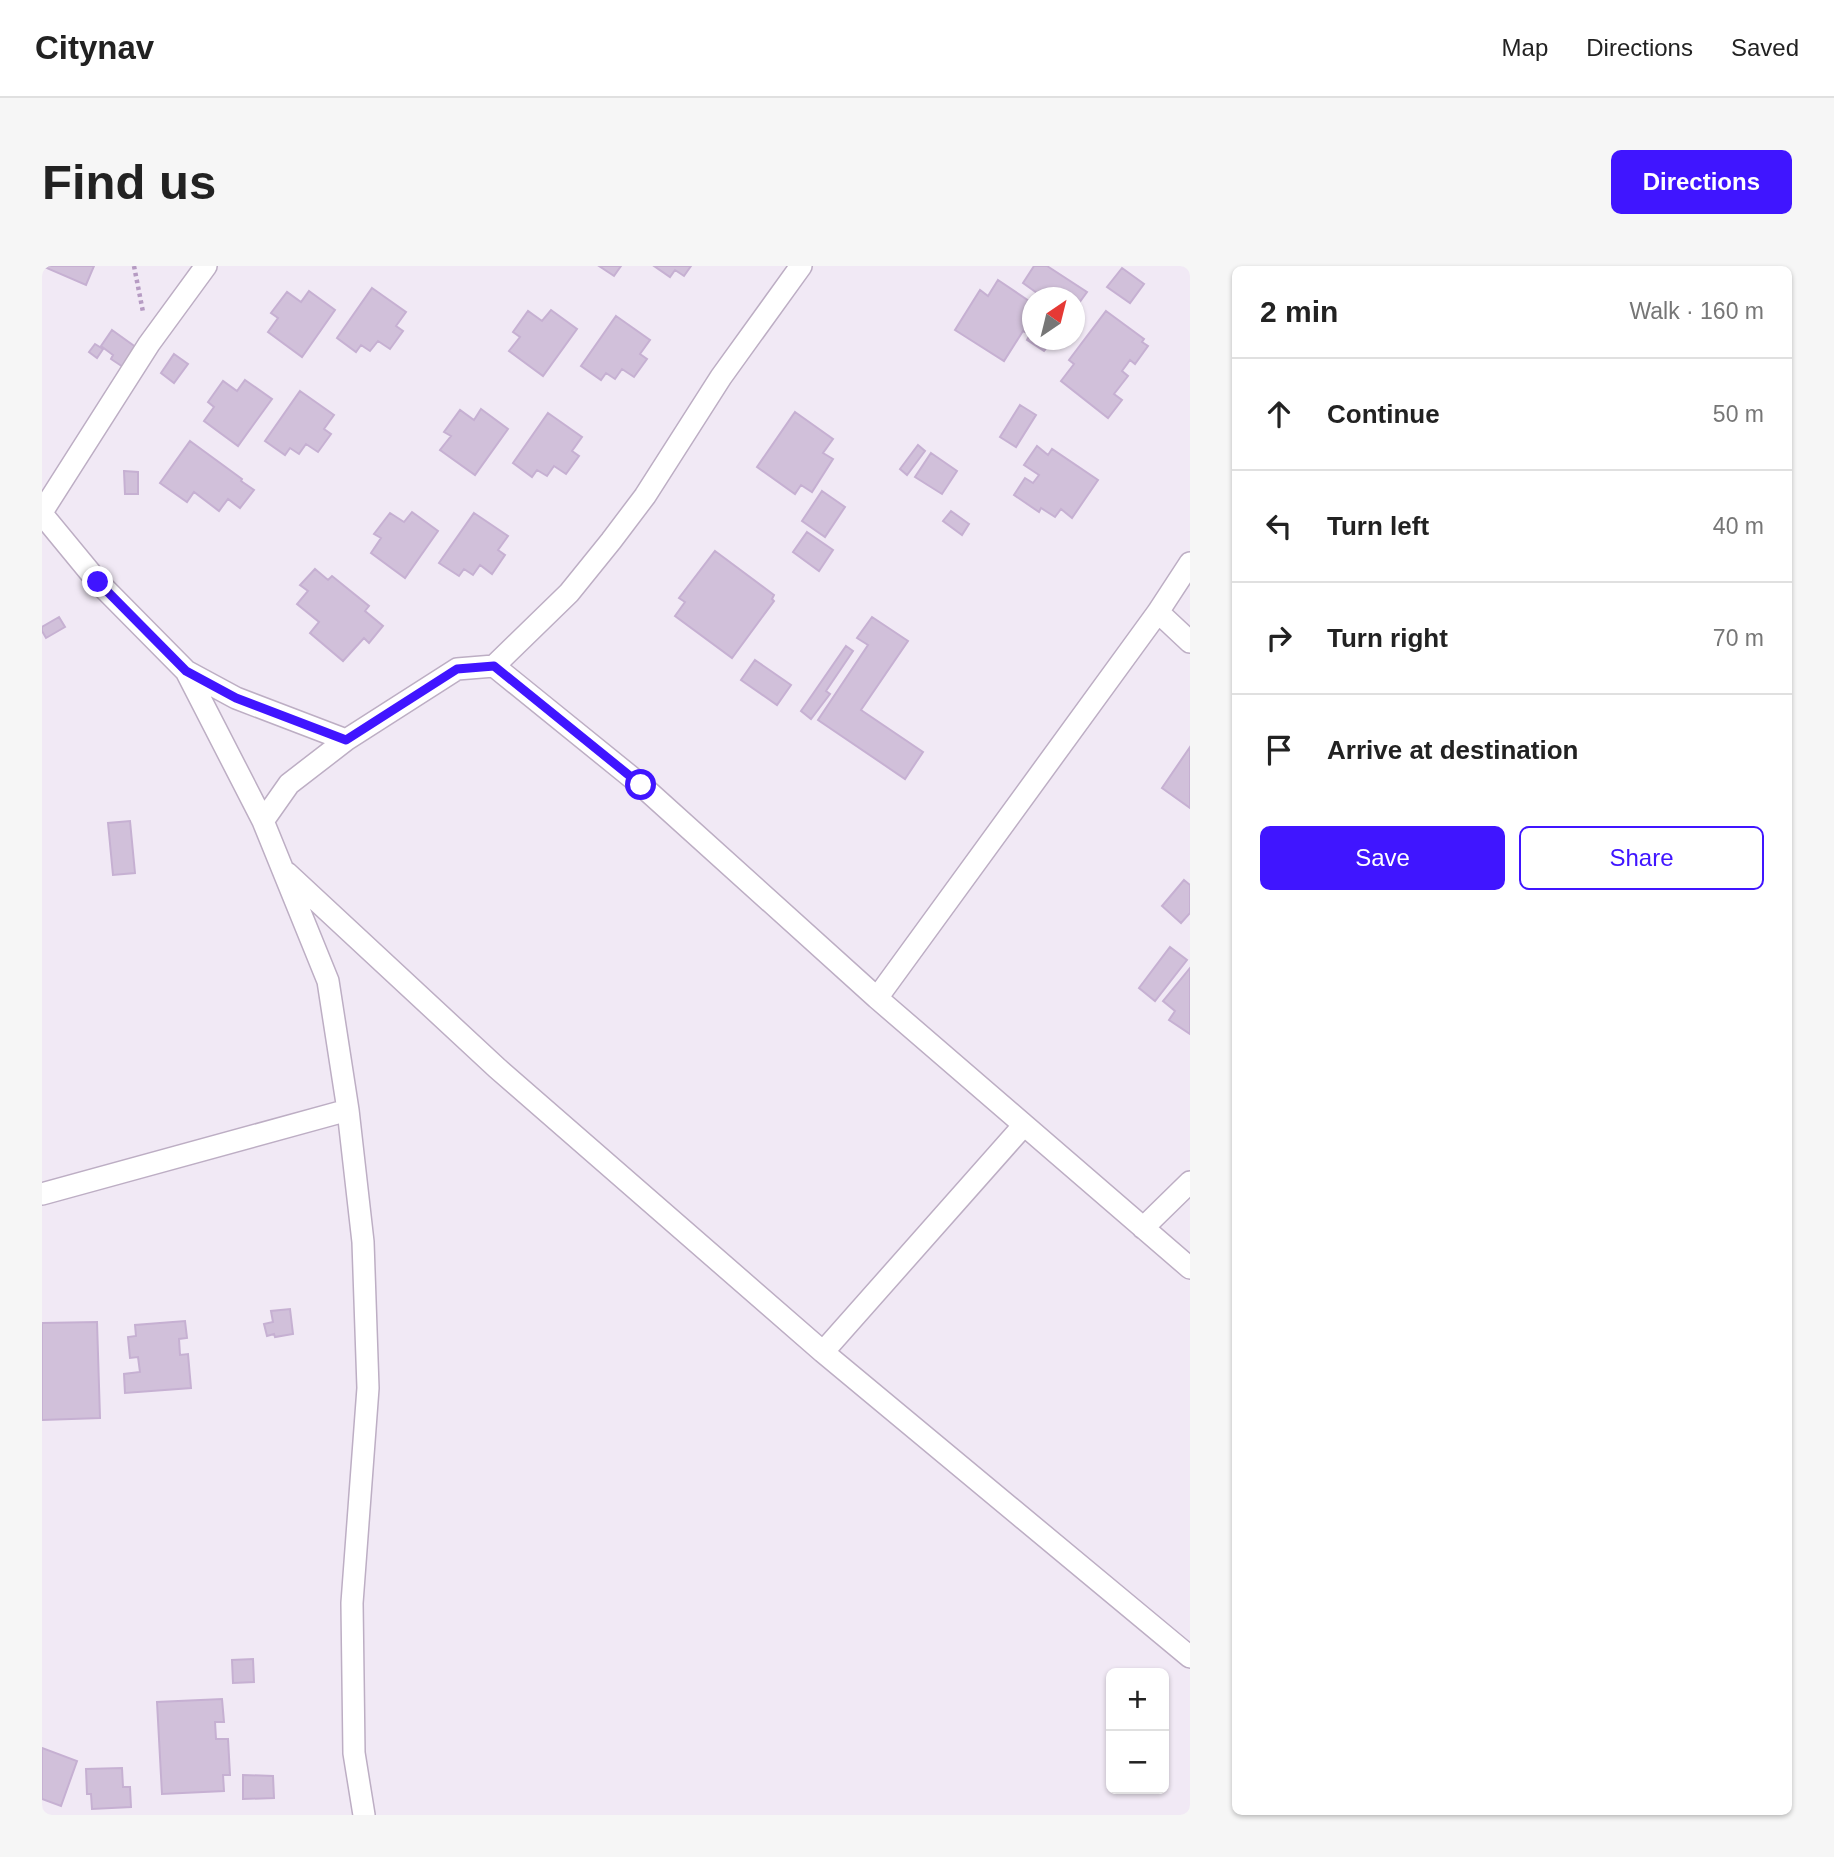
<!DOCTYPE html>
<meta charset="utf-8">
<style>
body{margin:0;font-family:Helvetica,sans-serif;background:#f6f6f6;color:#222}
.controls{position:absolute;right:21px;bottom:21px;display:grid;overflow:hidden;border-radius:10px;box-shadow:0 2px 5px #0004}
.controls button{width:63px;height:63px;display:grid;place-items:center;padding:0;border:0;border-bottom:2px solid #e0e0e0;background:#fff;color:#222;font:35px sans-serif}
.compass{position:absolute;left:980px;top:21px;width:63px;height:63px;border-radius:50%;background:#fff;box-shadow:0 2px 5px #0004;rotate:35deg}
.stop{position:absolute;width:21px;height:21px;margin:-16px;border:5px solid #4015ff;border-radius:50%;background:#fff}
.stop.end{background:#4015ff;border-color:#fff;box-shadow:0 2px 7px #0008}
.list{margin:0;padding:0;list-style:none}
h2{display:flex;justify-content:space-between;align-items:center;height:91px;margin:0;padding:0 28px;font-size:30px}
h2 small{font-size:23px;font-weight:400;color:#767676}
.list li{display:grid;grid-template-columns:46px 1fr auto;gap:21px;align-items:center;box-sizing:border-box;height:112px;padding:0 28px;border-top:2px solid #e0e0e0}
.list b{display:block;font-size:26px;white-space:nowrap}
.list em{font-size:23px;font-style:normal;color:#767676}
.actions{display:flex;gap:14px;padding:21px 28px}
.actions a{flex:1;padding:16px 0;border:2px solid #4015ff;border-radius:10px;text-align:center;font-size:24px;color:#4015ff}
.actions .main{background:#4015ff;color:#fff}
.icon{flex:none;width:38px;height:38px;fill:none;stroke:currentColor;stroke-width:2;stroke-linecap:round;stroke-linejoin:round}
.map{position:relative;flex:none;width:1148px;height:1549px;overflow:hidden;border-radius:10px}
header{display:flex;align-items:center;gap:42px;box-sizing:border-box;height:98px;padding:0 35px;background:#fff;border-bottom:2px solid #e0e0e0}
header strong{font-size:33px}
nav{display:flex;gap:38px;margin-inline-start:auto;font-size:24px}
.intro{display:flex;align-items:center;justify-content:space-between;box-sizing:border-box;height:168px;padding:0 42px}
h1{margin:0;font-size:49px}
.button{padding:18px 32px;border-radius:10px;background:#4015ff;color:#fff;font-size:24px;font-weight:700}
main{display:flex;gap:42px;padding:0 42px}
aside{flex:1;background:#fff;border-radius:10px;box-shadow:0 2px 5px #0004}
.map>svg:first-child{display:block}
</style>
<header>
<strong>Citynav</strong>
<nav><a>Map</a><a>Directions</a><a>Saved</a></nav>
</header>
<div class="intro"><h1>Find us</h1><a class="button">Directions</a></div>
<main>
<div class="map">
<svg width="1148" height="1549" viewBox="0 0 1148 1549">
<rect width="100%" height="100%" fill="#f1e9f5"/>
<path fill="#d1c0da" stroke="#c6b0d2" stroke-width="2" d="M0,0H52L44,19Z
M557,0H579L572,10Z
M612,0H649L642,10L633,4L628,11Z
M992,0H1005L1045,26L1032,44V32H1002L981,17Z
M1080,2L1102,18L1088,37L1065,21Z
M956,14L990,37V54L983,66L981,65L962,95L913,64L938,24L946,30Z
M330,22L364,46L354,60L361,65L348,83L336,75L328,85L319,79L314,86L295,72Z
M267,25L293,44L260,91L226,66L236,52L229,47L245,26L259,36Z
M509,44L535,63L501,110L467,85L478,71L471,66L486,45L500,55Z
M1064,45L1102,73L1100,76L1106,80L1093,98L1088,94L1080,105L1086,110L1072,128L1080,134L1066,152L1019,115L1032,98L1027,94Z
M574,50L608,74L598,88L605,93L592,111L580,103L573,113L564,107L559,114L539,100Z
M70,64L95,82L81,101L69,93L71,89L59,80Z
M990,65V74H1011L1002,85L985,74Z
M53,78L61,83L55,92L47,86Z
M132,88L146,98L132,117L119,107Z
M203,114L230,133L196,180L162,155L172,141L166,136L181,115L195,125Z
M258,125L292,149L282,163L289,168L276,186L264,178L257,188L248,182L243,189L223,175Z
M978,139L994,149L974,181L958,171Z
M439,143L466,163L433,209L398,184L409,170L402,166L418,144L432,154Z
M753,146L791,173L781,187L791,193L770,226L759,219L753,228L715,201Z
M506,147L540,171L530,185L537,190L524,208L512,200L505,210L495,204L490,211L471,197Z
M148,175L200,213L199,215L212,224L198,242L186,233L177,245L152,226L145,236L118,217Z
M876,179L883,185L865,209L858,203Z
M995,180L1006,189L1010,183L1056,214L1030,252L1019,243L1013,251L999,242L997,246L972,229L983,212L991,217L997,209L982,199Z
M889,187L915,205L900,228L873,211Z
M82,205L96,206V228H83Z
M780,225L803,241L783,271L760,255Z
M909,245L927,258L920,269L901,255Z
M370,246L396,265L363,312L329,287L339,272L332,268L348,247L362,256Z
M432,247L466,270L456,284L463,289L450,308L438,299L431,309L422,303L417,310L397,297Z
M765,266L791,284L777,305L751,286Z
M673,285L732,329L730,333L732,335L690,392L633,350L643,336L637,332Z
M273,303L286,314L290,310L327,340L323,345L341,360L327,377L322,372L301,395L268,367L277,356L255,338L266,325L258,319Z
M17,351L23,361L4,372L0,365V361Z
M830,351L866,375L819,444L881,486L863,513L776,454L826,379L815,372Z
M804,380L811,385L784,425L788,428L769,453L759,445Z
M713,394L749,419L735,439L699,414Z
M1148,481V542L1120,522Z
M88,555L93,607L71,609L66,557Z
M1142,614L1148,619V647L1139,657L1120,640Z
M1128,681L1145,694L1113,735L1097,722Z
M1148,702V768L1127,754L1133,745L1121,735Z
M248,1043L251,1068L233,1071L232,1068L225,1070L222,1058L231,1056L229,1045Z
M143,1055L145,1072L137,1073L138,1089L146,1088L149,1122L83,1127L82,1108L98,1106L96,1091L88,1092L86,1071L94,1070L93,1059Z
M55,1056L58,1152L0,1154V1057Z
M211,1393L212,1416L191,1417L190,1394Z
M180,1433L182,1456H173L174,1473H186L188,1509H181L182,1525L120,1528L115,1436Z
M0,1482L35,1495L19,1540L0,1533Z
M80,1502L81,1521H88L89,1541L50,1543L49,1528H45L44,1503Z
M201,1509L231,1510L232,1532L201,1533Z"/>
<g fill="none" stroke-linecap="round" stroke-linejoin="round">
<g stroke="#bdaec4" stroke-width="24">
<path id="street" d="M0,246L107,78L164,0
M0,248L56,316L144,405L221,555L286,715L306,844L321,976L326,1122L310,1337L312,1487L322,1549
M1116,346L1148,376
M452,400L599,519L835,732L1148,1002
M144,405L194,432L304,474
M221,555L247,518L304,474L415,403L452,400L527,327L569,275L603,230L679,111L759,0
M245,607L455,802L781,1086L1148,1391
M835,732L1116,346L1148,297
M0,928L306,844
M1101,962L1148,916
M781,1086L982,859"/>
</g>
<path stroke="#b69bc3" stroke-width="4.5" stroke-dasharray="3.5 3.5" stroke-linecap="butt" d="M92,0L101,46"/>
<use href="#street" stroke="#fff" stroke-width="21"/>
</g>
<g fill="none" stroke-linecap="round" stroke-linejoin="round">
<path stroke="#4015ff" stroke-width="9" d="M56,316L144,405L194,432L304,474L415,403L452,400L599,519"/>
</g>
</svg>
<div class="controls">
<button>+</button>
<button>−</button>
</div>
<svg class="compass" viewBox="-18 -18 36 36"><path d="M0-13l5 13h-10z" fill="#e53935"/><path d="M0 13l5-13h-10z" fill="#767676"/></svg>
<div class="stop" style="left:599px;top:519px"></div>
<div class="stop end" style="left:56px;top:316px"></div>
</div>
<aside>
<h2>2 min<small>Walk · 160 m</small></h2>
<ul class="list">
<li><svg class="icon" aria-label="ahead" viewBox="0 0 24 24"><path d="M12 20V5M6 11l6-6 6 6"/></svg><div><b>Continue</b></div><em>50 m</em></li>
<li><svg class="icon" aria-label="left" viewBox="0 0 24 24"><path d="M17 20v-9H6M10 6l-5 5 5 5"/></svg><div><b>Turn left</b></div><em>40 m</em></li>
<li><svg class="icon" aria-label="right" viewBox="0 0 24 24"><path d="M7 20v-9h11M14 6l5 5-5 5"/></svg><div><b>Turn right</b></div><em>70 m</em></li>
<li><svg class="icon" aria-label="arrive" viewBox="0 0 24 24"><path d="M6 21V4h12l-3 4 3 4H6"/></svg><div><b>Arrive at destination</b></div></li>
</ul>
<div class="actions"><a class="main">Save</a><a>Share</a></div>
</aside>
</main>
